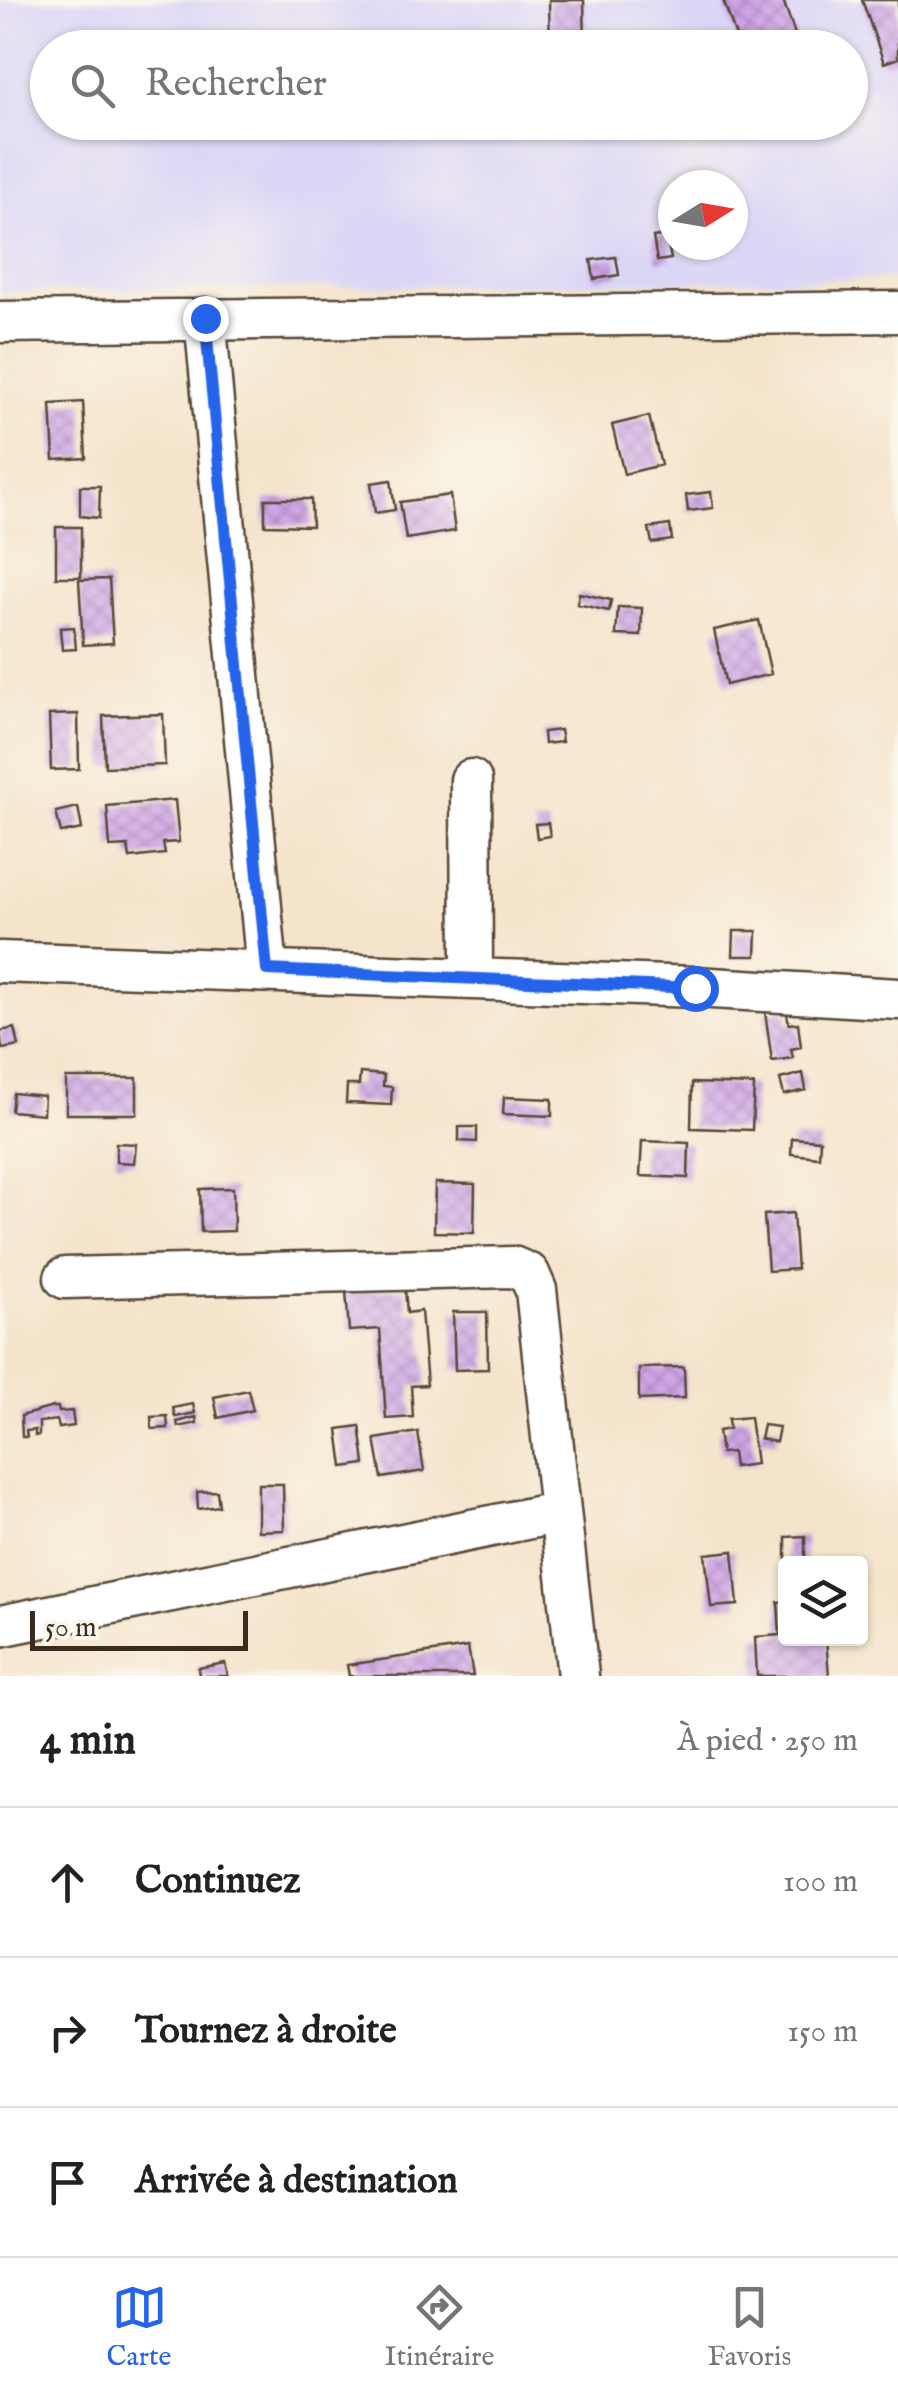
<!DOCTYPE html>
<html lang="fr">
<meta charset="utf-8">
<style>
body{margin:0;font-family:"IM FELL English",serif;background:#f2f2f2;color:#222}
.controls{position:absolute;right:30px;bottom:30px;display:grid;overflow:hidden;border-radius:10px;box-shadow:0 2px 8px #0004}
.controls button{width:90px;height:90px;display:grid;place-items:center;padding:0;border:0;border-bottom:2px solid #e0e0e0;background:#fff;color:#222;font:50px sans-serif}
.compass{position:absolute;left:658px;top:170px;width:90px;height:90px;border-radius:50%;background:#fff;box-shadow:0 2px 8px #0004;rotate:79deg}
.scale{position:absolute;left:30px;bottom:25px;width:218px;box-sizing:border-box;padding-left:10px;border:5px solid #3b2a1e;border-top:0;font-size:28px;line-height:35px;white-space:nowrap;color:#3b2a1e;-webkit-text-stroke:8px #fbf7ec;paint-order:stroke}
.stop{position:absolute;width:30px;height:30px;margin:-22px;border:8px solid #2563eb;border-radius:50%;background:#fff}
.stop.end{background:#2563eb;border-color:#fff;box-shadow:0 2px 10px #0008}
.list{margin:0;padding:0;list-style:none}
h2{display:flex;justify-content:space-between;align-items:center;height:130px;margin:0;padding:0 40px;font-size:42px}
h2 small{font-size:32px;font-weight:400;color:#767676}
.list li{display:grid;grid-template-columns:65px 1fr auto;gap:30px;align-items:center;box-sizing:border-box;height:150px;padding:0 40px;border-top:2px solid #e0e0e0}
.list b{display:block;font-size:38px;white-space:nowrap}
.list em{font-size:32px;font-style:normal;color:#767676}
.icon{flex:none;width:55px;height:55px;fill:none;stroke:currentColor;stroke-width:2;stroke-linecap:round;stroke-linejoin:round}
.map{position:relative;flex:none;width:898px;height:1676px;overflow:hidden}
.search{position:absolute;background:#fff;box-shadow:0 2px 8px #0004;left:30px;right:30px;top:30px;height:110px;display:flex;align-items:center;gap:25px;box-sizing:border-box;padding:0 35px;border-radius:55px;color:#767676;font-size:38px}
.sheet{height:580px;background:#fff}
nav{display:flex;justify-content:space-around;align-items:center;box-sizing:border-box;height:140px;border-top:2px solid #e0e0e0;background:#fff;font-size:28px;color:#767676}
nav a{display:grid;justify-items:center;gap:5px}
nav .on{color:#2563eb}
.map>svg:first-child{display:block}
</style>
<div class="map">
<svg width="898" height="1676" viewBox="0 0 898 1676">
<defs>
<pattern id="building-cross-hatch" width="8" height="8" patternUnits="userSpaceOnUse" patternTransform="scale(2.5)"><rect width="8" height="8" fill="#cfa4e7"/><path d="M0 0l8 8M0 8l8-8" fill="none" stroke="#a986bb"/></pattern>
</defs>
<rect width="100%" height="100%" fill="#fbf7ec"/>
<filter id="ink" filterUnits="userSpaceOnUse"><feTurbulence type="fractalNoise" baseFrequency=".01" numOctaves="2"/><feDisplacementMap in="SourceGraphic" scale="20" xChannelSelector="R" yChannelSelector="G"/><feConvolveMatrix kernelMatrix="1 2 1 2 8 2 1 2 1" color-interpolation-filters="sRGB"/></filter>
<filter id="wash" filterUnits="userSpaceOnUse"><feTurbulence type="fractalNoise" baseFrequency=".0048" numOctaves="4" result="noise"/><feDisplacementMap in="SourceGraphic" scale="40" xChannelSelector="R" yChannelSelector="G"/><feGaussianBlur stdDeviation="2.25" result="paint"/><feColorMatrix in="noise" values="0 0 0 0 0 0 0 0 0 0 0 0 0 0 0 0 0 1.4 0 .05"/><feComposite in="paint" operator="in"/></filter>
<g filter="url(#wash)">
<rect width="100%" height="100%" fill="#f4e4cb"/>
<path fill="#dcd6f6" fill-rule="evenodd" d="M0,0H898V279L0,292ZM48,48H850V122H48ZM673,185H733V245H673Z"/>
<g id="blocks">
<path fill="url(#building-cross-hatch)" d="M549,0H584L585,48H550Z
M723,0H783L798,43L787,48H740Z
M862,0H898V58L884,63Z
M666,235L671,259L657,261L653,237Z
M616,257L619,275L594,279L591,260Z
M83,402L86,458L54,460L51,404Z
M649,416L661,465L624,474L612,425Z
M391,480L395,510L375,513L371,483Z
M80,486H100L99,518L80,516Z
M711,492L713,508L688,511L686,495Z
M450,495L455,531L406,539L400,502Z
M265,499H311L312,526L265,525Z
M670,525L672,540L652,543L649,528Z
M56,527H81V577H56Z
M109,579L113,643L83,645L79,580Z
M579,593L611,600L609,611L577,604Z
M618,607L642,608L641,636L616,635Z
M759,620L771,674L726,685L714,630Z
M74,627L76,649L62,650L60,628Z
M78,714L79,769L51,770L49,715Z
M163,714L165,765L105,767L103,716Z
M560,730L562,742L544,744L543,732Z
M175,800L179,842L163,843L165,854L130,858L128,846L110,847L107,806Z
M78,807L82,829L61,833L56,812Z
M548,823L550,836L537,838L535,824Z
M734,931H757L756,956H733Z
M786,1009L789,1024L798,1023L801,1047L791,1049L793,1058L772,1061L765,1012Z
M15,1028L19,1046L2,1049L0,1031Z
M360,1073L384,1075L383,1086L392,1087L391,1105L346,1103L347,1085H359Z
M803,1073L806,1090L784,1095L780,1079Z
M66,1078H137V1114H66Z
M692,1083L754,1085L752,1130L691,1128Z
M13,1093L44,1096L43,1114L11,1111Z
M504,1097L552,1099V1116L503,1114Z
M459,1127H477V1142L459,1141Z
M792,1138L820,1140L819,1157L791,1154Z
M642,1141L689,1143L688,1178L640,1176Z
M116,1143L136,1144L134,1163L116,1162Z
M435,1183L475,1184L474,1233L434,1232Z
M233,1188L234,1231L201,1232L200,1189Z
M793,1213L797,1269L768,1271L764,1215Z
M405,1288L407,1313L421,1311L427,1385L411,1386L413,1417L386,1419L380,1329L349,1331L346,1291Z
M453,1312H487L488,1369L455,1370Z
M684,1367L685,1398L639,1400V1368Z
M248,1390L253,1410L218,1418L214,1397Z
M193,1404L195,1413L175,1417L173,1408Z
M53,1407H58L59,1412L72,1411L74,1426L59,1428L57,1420L39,1422V1435L35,1436V1430L26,1431L27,1437H22L21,1416Z
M167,1416L168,1428L152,1429L151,1417Z
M196,1417L197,1423L178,1427L177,1422Z
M750,1417L756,1464L734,1467L732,1452L721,1453L718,1431L729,1429L728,1419Z
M763,1425L779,1427L776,1442L760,1439Z
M360,1426L365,1464L343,1467L338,1429Z
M418,1432L424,1471L382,1478L375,1439Z
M258,1484H283L284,1530L258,1531Z
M217,1491L219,1506L198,1509L197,1492Z
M805,1536V1560L786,1561V1537Z
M733,1551L738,1605L711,1607L705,1554Z
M786,1601V1638H826L829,1676H757L755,1637L780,1635L778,1602Z
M468,1647L473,1676H349L347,1665Z
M225,1663L228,1676H199L198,1668Z"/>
</g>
</g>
<g filter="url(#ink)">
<use href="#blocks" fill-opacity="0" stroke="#574638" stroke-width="2.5"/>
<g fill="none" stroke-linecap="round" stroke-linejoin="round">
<g stroke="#574638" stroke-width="45">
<path id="minor" d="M205,318L267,970
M0,322L898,312
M471,780L472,978
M0,962L695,987L898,999
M65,1278L513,1267L529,1274L536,1290L578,1676
M0,1626L560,1512"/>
</g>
<use href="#minor" stroke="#fff" stroke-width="40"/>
</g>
</g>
<g fill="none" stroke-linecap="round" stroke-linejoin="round" filter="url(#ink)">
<path stroke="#2563eb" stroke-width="12" d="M205,318L267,970L695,988"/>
</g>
</svg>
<div class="controls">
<button><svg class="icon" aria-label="layers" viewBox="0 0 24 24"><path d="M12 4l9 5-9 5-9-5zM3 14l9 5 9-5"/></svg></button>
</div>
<svg class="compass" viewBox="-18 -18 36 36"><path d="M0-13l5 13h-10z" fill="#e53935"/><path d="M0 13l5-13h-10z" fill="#767676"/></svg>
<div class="scale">50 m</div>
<div class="stop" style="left:695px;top:988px"></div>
<div class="stop end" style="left:205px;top:318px"></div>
<div class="search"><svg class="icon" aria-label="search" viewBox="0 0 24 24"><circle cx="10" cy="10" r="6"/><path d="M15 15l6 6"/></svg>Rechercher</div>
</div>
<section class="sheet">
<h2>4 min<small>À pied · 250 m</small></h2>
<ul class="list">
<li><svg class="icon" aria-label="ahead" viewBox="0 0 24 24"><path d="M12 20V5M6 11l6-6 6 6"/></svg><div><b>Continuez</b></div><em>100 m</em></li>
<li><svg class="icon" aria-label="right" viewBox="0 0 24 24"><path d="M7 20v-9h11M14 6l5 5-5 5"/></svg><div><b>Tournez à droite</b></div><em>150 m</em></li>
<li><svg class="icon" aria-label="arrive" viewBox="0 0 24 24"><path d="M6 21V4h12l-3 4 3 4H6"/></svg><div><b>Arrivée à destination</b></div></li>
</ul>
</section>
<nav>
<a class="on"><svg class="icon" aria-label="map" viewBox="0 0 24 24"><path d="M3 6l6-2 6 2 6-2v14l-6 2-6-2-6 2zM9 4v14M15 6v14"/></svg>Carte</a>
<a><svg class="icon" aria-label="directions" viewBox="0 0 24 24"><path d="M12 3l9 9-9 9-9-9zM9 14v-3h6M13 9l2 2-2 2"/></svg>Itinéraire</a>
<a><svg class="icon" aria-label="saved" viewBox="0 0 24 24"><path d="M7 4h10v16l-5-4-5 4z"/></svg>Favoris</a>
</nav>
